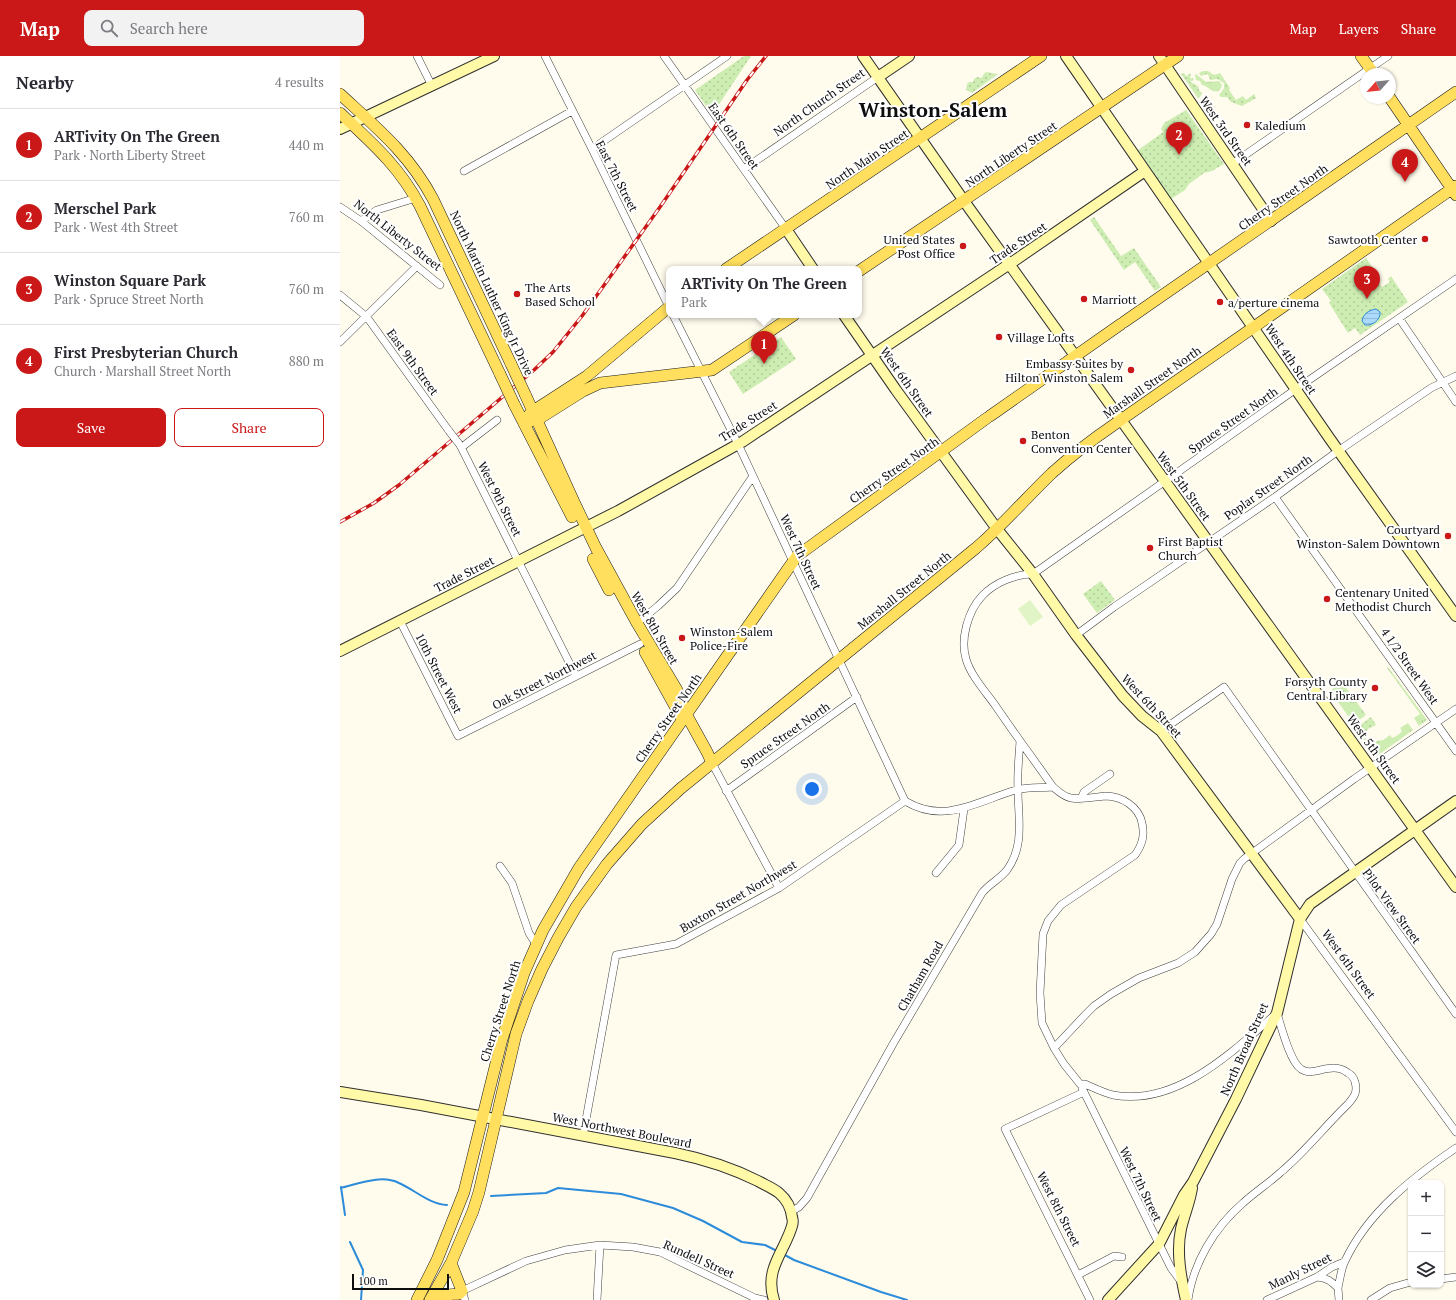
<!DOCTYPE html>
<meta charset="utf-8">
<style>
body{margin:0;font-family:"PT Serif",serif;background:#f2f2f3;color:#2b2b33}
.controls{position:absolute;right:12px;bottom:12px;display:grid;overflow:hidden;border-radius:8px;box-shadow:0 1px 3px #0004}
.controls button{width:36px;height:36px;display:grid;place-items:center;padding:0;border:0;border-bottom:1px solid #e1e1e2;background:#fff;color:#2b2b33;font:20px sans-serif}
.compass{position:absolute;left:1020px;top:12px;width:36px;height:36px;border-radius:50%;background:#fff;box-shadow:0 1px 3px #0004;rotate:243deg}
.scale{position:absolute;left:12px;bottom:10px;width:97px;box-sizing:border-box;padding-left:4px;border:2px solid #0d0d0d;border-top:0;font-size:11px;line-height:14px;white-space:nowrap;color:#0d0d0d;-webkit-text-stroke:3px #fff;paint-order:stroke}
.you{position:absolute;left:472px;top:733px;width:14px;height:14px;margin:-10px;border:3px solid #fff;border-radius:50%;background:#1a73e8;box-shadow:0 0 0 6px #1a73e833}
.badge{display:grid;place-items:center;width:26px;height:26px;border-radius:50%;background:#ca1818;color:#fff;font-size:13px;font-weight:700}
.pin{position:absolute;translate:-50% -33px;filter:drop-shadow(0 1px 2px #0008)}
.pin::after{content:'';position:absolute;top:21px;width:14px;height:12px;background:inherit;clip-path:polygon(0 0,100% 0,50% 100%)}
.popup{position:absolute;left:326px;top:210px;width:196px;height:52px;box-sizing:border-box;display:grid;place-content:center;border-radius:8px;background:#fff;filter:drop-shadow(0 1px 3px #0005);font-size:13px;white-space:nowrap;color:#7c7c81}
.popup b{font-size:15px;color:#2b2b33}
.popup::after{content:'';position:absolute;left:50%;top:100%;margin-left:-8px;border:8px solid transparent;border-top-color:#fff}
.list{margin:0;padding:0;list-style:none}
h2{display:flex;justify-content:space-between;align-items:center;height:52px;margin:0;padding:0 16px;font-size:17px}
h2 small{font-size:13px;font-weight:400;color:#7c7c81}
.list li{display:grid;grid-template-columns:26px 1fr auto;gap:12px;align-items:center;box-sizing:border-box;height:72px;padding:0 16px;border-top:1px solid #e1e1e2}
.list b{display:block;font-size:15px;white-space:nowrap}
.list p{margin:0;font-size:13px;white-space:nowrap;color:#7c7c81}
.list em{font-size:13px;font-style:normal;color:#7c7c81}
.actions{display:flex;gap:8px;padding:12px 16px}
.actions a{flex:1;padding:9px 0;border:1px solid #ca1818;border-radius:8px;text-align:center;font-size:14px;color:#ca1818}
.actions .main{background:#ca1818;color:#fff}
.icon{flex:none;width:22px;height:22px;fill:none;stroke:currentColor;stroke-width:2;stroke-linecap:round;stroke-linejoin:round}
.map{position:relative;flex:none;width:1116px;height:1244px;overflow:hidden}
header{display:flex;align-items:center;gap:24px;box-sizing:border-box;height:56px;padding:0 20px;background:#ca1818;color:#fff}
header strong{font-size:19px}
nav{display:flex;gap:22px;margin-inline-start:auto;font-size:14px}
.search{width:280px;height:36px;background:#f2f2f3;display:flex;align-items:center;gap:10px;box-sizing:border-box;padding:0 14px;border-radius:8px;color:#7c7c81;font-size:15px}
main{display:flex}
aside{flex:1;background:#fff}
.map>svg:first-child{display:block}
</style>
<header>
<strong>Map</strong>
<div class="search"><svg class="icon" aria-label="search" viewBox="0 0 24 24"><circle cx="10" cy="10" r="6"/><path d="M15 15l6 6"/></svg>Search here</div>
<nav><a>Map</a><a>Layers</a><a>Share</a></nav>
</header>
<main>
<aside>
<h2>Nearby<small>4 results</small></h2>
<ul class="list">
<li><span class="badge">1</span><div><b>ARTivity On The Green</b><p>Park · North Liberty Street</p></div><em>440 m</em></li>
<li><span class="badge">2</span><div><b>Merschel Park</b><p>Park · West 4th Street</p></div><em>760 m</em></li>
<li><span class="badge">3</span><div><b>Winston Square Park</b><p>Park · Spruce Street North</p></div><em>760 m</em></li>
<li><span class="badge">4</span><div><b>First Presbyterian Church</b><p>Church · Marshall Street North</p></div><em>880 m</em></li>
</ul>
<div class="actions"><a class="main">Save</a><a>Share</a></div>
</aside>
<div class="map">
<svg width="1116" height="1244" viewBox="0 0 1116 1244">
<defs>
<pattern id="grass-tufts" width="24" height="20" patternUnits="userSpaceOnUse"><rect width="24" height="20" fill="#ceedb2"/><path d="M3 7l-1-3M5 7V3M7 7l1-3M15 17l-1-3M17 17v-4M19 17l1-3" fill="none" stroke="#b0ca98"/></pattern>
<pattern id="park-dots" width="8" height="8" patternUnits="userSpaceOnUse"><rect width="8" height="8" fill="#ceedb2"/><path d="M2 2h.1M6 6h.1" fill="none" stroke="#b0ca98" stroke-width="1.8" stroke-linecap="round"/></pattern>
<pattern id="water-rules" width="6" height="5" patternUnits="userSpaceOnUse"><rect width="6" height="5" fill="#acdafc"/><path d="M0 2.5h6" fill="none" stroke="#93bad7"/></pattern>
</defs>
<rect width="100%" height="100%" fill="#fffced"/>
<path fill="url(#grass-tufts)" d="M856,18L866,26L879,25L882,29L880,34C872,39 869,30 862,29L860,25L856,24L855,19Z
M1048,611L1087,664L1079,670L1074,662L1080,658L1047,612Z
M1002,626L1026,659L1014,668L990,635Z
M1068,667L1073,674L1034,702L1016,677L1017,676L1032,697L1042,685L1050,679L1052,682C1055,681 1060,678 1062,675L1060,672Z"/>
<path fill="url(#park-dots)" d="M404,0H411L372,59L355,34Z
M863,15H868L874,19L880,17L890,32L889,34L896,44L903,40L906,44L914,38L916,42L902,50L891,46L887,41H881L879,39C883,34 886,32 883,26L877,23L870,24L869,20L867,18L861,20L859,17Z
M646,16L658,18L632,37L626,34L627,28L629,26H633L634,23L637,21L642,22L643,19Z
M844,17L847,21L848,18H851L850,22H853L854,24L852,25H849L858,30L859,34L862,37L860,41L858,42L841,18Z
M846,54L884,108L872,115L864,117L849,128L845,134L831,143L797,95L823,76L821,73L824,67Z
M754,161L781,200L794,192L821,231L815,235L795,206L784,214L750,164Z
M1026,202L1035,215L1032,217L1042,231L1050,226L1048,223L1051,220L1068,246L1020,279L1015,272L1008,277L989,247L991,245L982,233Z
M441,281L456,303L403,338L389,316Z
M761,525L775,544L757,557L743,538Z
M1031,661L1036,669L1028,673L1024,679C1029,691 1036,684 1044,684L1032,697L1017,676L1018,675L1016,672Z"/>
<path fill="#e1f4c5" d="M690,544L703,561L690,570L678,553Z"/>
<path fill="url(#water-rules)" stroke="#2c8cda" d="M1036,253L1040,256C1041,264 1032,270 1025,269L1022,265C1023,258 1029,254 1036,253Z"/>
<g fill="none" stroke-linecap="round" stroke-linejoin="round">
<path stroke="#2c8cda" stroke-width="2" d="M1,1131L5,1159
M0,1132C18,1128 41,1118 59,1127C75,1134 89,1148 107,1149
M151,1140L206,1137L218,1132L281,1138L333,1152L363,1165L402,1186L425,1189L437,1195
M10,1186L23,1214L21,1244
M443,1198L454,1204L541,1236L567,1244"/>
<g stroke="#404040" stroke-width="8">
<path id="street" d="M77,0L92,30
M205,0L252,93L329,251
M324,0L446,173
M252,93L387,0
M892,108L1048,0
M404,113L538,21
M124,115L232,55
M0,151L21,165L100,229
M21,165L37,154L76,142
M0,239L22,257L29,264L109,375
M333,259L398,388L565,745
M1059,262L1116,346
M0,286L77,210
M120,389L236,620
M122,391L157,364
M935,441L1116,695
M60,565L118,680L300,588
M297,567L318,550L337,532L413,420
M736,579L774,551L935,441L998,395L1091,332L1116,320
M821,675L884,631L1116,958
M372,707L439,832
M386,735L517,641
M741,743L744,736L770,718
M565,745C605,769 637,745 676,734C688,731 701,732 713,731
M160,810L172,827L189,877L196,888
M596,817L619,789L624,753
M960,863L1116,1076
M714,992L746,958L754,950L771,938L799,922L838,907L855,896L871,878L877,868L892,823L900,807L904,803L1014,723L1116,653
M742,1032L831,1212L842,1227
M744,1036L665,1073L750,1244
M243,1080L276,899L336,888L439,832L565,745
M452,1155L459,1151L467,1142L553,988L642,837C649,828 660,823 667,814C685,789 678,762 678,734C677,718 679,701 680,685
M738,1219L774,1200L782,1201
M977,1221C987,1222 991,1225 998,1232L999,1244
M1101,1223L1116,1221
M998,1232C1000,1223 1001,1213 1005,1205C1028,1156 1073,1121 1116,1092
M125,1244L122,1235L186,1205L225,1194L260,1189L293,1191L320,1196L415,1242L424,1244
M257,1244L260,1189
M848,1244C853,1207 875,1171 903,1147C915,1136 929,1127 941,1116C965,1096 985,1070 1008,1048C1014,1041 1018,1036 1015,1026C1014,1022 1012,1019 1008,1017C991,1004 973,1022 961,1013C950,1006 941,970 937,957C893,995 837,1051 773,1039C764,1037 754,1032 745,1028H740L724,1008L714,992L702,967L700,937L703,878L708,865L721,849L795,799C802,789 805,780 802,767C799,751 782,740 765,740C754,741 743,744 731,742C724,741 719,736 713,731C694,704 674,677 655,649C645,635 631,620 626,603C620,583 628,555 642,540C654,527 675,518 693,518L956,333L1116,223
M927,1244L977,1221L992,1211L1004,1206
M1031,1244L1050,1232L1071,1226"/>
</g>
<g stroke="#2f2f2f" stroke-width="12">
<path id="secondary" d="M523,0L629,152L1116,831
M726,0L990,383L1116,560
M819,0L931,165
M538,21L569,0
M0,73L154,0
M446,173L473,213
M504,259L556,334L657,473L693,518L736,579L783,640L802,660L821,675L960,863
M0,595L278,455L402,386L674,205L805,115
M0,1036L81,1049L335,1097C364,1103 392,1112 418,1125C425,1129 433,1132 439,1137C446,1143 451,1152 452,1161C453,1164 453,1167 452,1170C444,1197 424,1213 434,1244
M768,1244L819,1188L844,1139L853,1126L896,1043L937,957L960,863L970,848L1116,745
M846,1244C841,1222 836,1196 841,1173C844,1159 850,1146 852,1132"/>
</g>
<g stroke="#1e1e1e" stroke-width="12">
<path id="primary" d="M1021,0L1034,18
M0,38C37,72 69,98 93,143L171,308
M1050,42L1116,139
M0,57C32,87 59,110 80,150L160,318
M386,213L701,0
M519,215L838,0
M784,266L1116,36
M185,338L234,446L256,492L297,567L337,634L346,658L367,696L372,707
M174,348L232,461
M189,359L193,355L247,320L329,251
M650,360L781,268
M191,365L197,364L243,335L260,327L372,314L454,259
M253,503L269,534
M305,596L341,661
M77,1244L97,1204L124,1136L162,983L184,917L203,874L239,812L457,500L647,362
M90,1244L111,1207L133,1155L139,1136L176,978L188,945L202,913L218,882L236,851L267,808L302,768L340,733L636,492C663,469 686,442 712,417C732,399 753,383 775,368L1116,130
M96,1244C103,1237 111,1239 119,1238L122,1235L111,1207"/>
</g>
<use href="#street" stroke="#fff" stroke-width="7"/>
<use href="#secondary" stroke="#fff9a8" stroke-width="10"/>
<use href="#primary" stroke="#ffdf5d" stroke-width="11"/>
<g stroke="#ca1818" stroke-width="3.5">
<path id="rail" d="M0,466L34,447L59,429L194,314L213,296L242,260L320,151L407,24L426,0"/>
</g>
<use href="#rail" stroke="#fff" stroke-width="2" stroke-dasharray="6" stroke-linecap="butt"/>
<g stroke="#404040" stroke-width="8" stroke-linecap="butt">
<path id="street-bridge" d="M109,375L120,389"/>
</g>
<g stroke="#1e1e1e" stroke-width="12" stroke-linecap="butt">
<path id="primary-bridge" d="M171,308L185,338
M160,318L174,348"/>
</g>
<use href="#street-bridge" stroke="#fff" stroke-width="7"/>
<use href="#primary-bridge" stroke="#ffdf5d" stroke-width="11"/>
</g>
<g fill="#ca1818" stroke="#fff" stroke-width="1.5">
<circle cx="907" cy="69" r="4"/>
<circle cx="1085" cy="183" r="4"/>
<circle cx="623" cy="190" r="4"/>
<circle cx="177" cy="238" r="4"/>
<circle cx="744" cy="243" r="4"/>
<circle cx="880" cy="246" r="4"/>
<circle cx="659" cy="281" r="4"/>
<circle cx="791" cy="314" r="4"/>
<circle cx="683" cy="385" r="4"/>
<circle cx="1108" cy="480" r="4"/>
<circle cx="810" cy="492" r="4"/>
<circle cx="987" cy="543" r="4"/>
<circle cx="342" cy="582" r="4"/>
<circle cx="1035" cy="632" r="4"/>
</g>
<g text-anchor="middle" dominant-baseline="central" stroke-width="4" stroke-linejoin="round" paint-order="stroke">
<g font-size="12" fill="#0d0d0d" stroke="#fff">
<text transform="translate(479 46) rotate(-35)">North Church Street</text>
<text transform="translate(886 75) rotate(55)">West 3rd Street</text>
<text transform="translate(394 80) rotate(55)">East 6th Street</text>
<text transform="translate(671 98) rotate(-34)">North Liberty Street</text>
<text transform="translate(527 103) rotate(-34)">North Main Street</text>
<text transform="translate(277 120) rotate(63)">East 7th Street</text>
<text transform="translate(943 141) rotate(-35)">Cherry Street North</text>
<text transform="translate(58 179) rotate(38)">North Liberty Street</text>
<text transform="translate(678 187) rotate(-34)">Trade Street</text>
<text transform="translate(152 237) rotate(65)">North Martin Luther King Jr Drive</text>
<text transform="translate(951 303) rotate(56)">West 4th Street</text>
<text transform="translate(73 306) rotate(54)">East 9th Street</text>
<text transform="translate(567 326) rotate(55)">West 6th Street</text>
<text transform="translate(812 326) rotate(-35)">Marshall Street North</text>
<text transform="translate(893 364) rotate(-35)">Spruce Street North</text>
<text transform="translate(408 365) rotate(-32)">Trade Street</text>
<text transform="translate(554 414) rotate(-35)">Cherry Street North</text>
<text transform="translate(844 430) rotate(54)">West 5th Street</text>
<text transform="translate(928 431) rotate(-35)">Poplar Street North</text>
<text transform="translate(160 443) rotate(63)">West 9th Street</text>
<text transform="translate(461 496) rotate(65)">West 7th Street</text>
<text transform="translate(124 518) rotate(-27)">Trade Street</text>
<text transform="translate(564 534) rotate(-39)">Marshall Street North</text>
<text transform="translate(315 572) rotate(60)">West 8th Street</text>
<text transform="translate(1070 610) rotate(55)">4 1/2 Street West</text>
<text transform="translate(99 617) rotate(63)">10th Street West</text>
<text transform="translate(204 624) rotate(-27)">Oak Street Northwest</text>
<text transform="translate(812 650) rotate(47)">West 6th Street</text>
<text transform="translate(328 662) rotate(-55)">Cherry Street North</text>
<text transform="translate(445 679) rotate(-35)">Spruce Street North</text>
<text transform="translate(1034 693) rotate(54)">West 5th Street</text>
<text transform="translate(398 840) rotate(-30)">Buxton Street Northwest</text>
<text transform="translate(1052 850) rotate(54)">Pilot View Street</text>
<text transform="translate(1009 908) rotate(54)">West 6th Street</text>
<text transform="translate(580 920) rotate(-60)">Chatham Road</text>
<text transform="translate(160 955) rotate(-72)">Cherry Street North</text>
<text transform="translate(904 993) rotate(-66)">North Broad Street</text>
<text transform="translate(282 1074) rotate(11)">West Northwest Boulevard</text>
<text transform="translate(801 1128) rotate(64)">West 7th Street</text>
<text transform="translate(719 1153) rotate(63)">West 8th Street</text>
<text transform="translate(359 1203) rotate(24)">Rundell Street</text>
<text transform="translate(960 1215) rotate(-26)">Manly Street</text>
</g>
<g font-size="12" fill="#0d0d0d" stroke="#fff" text-anchor="start">
<text x="915" y="69">Kaledium</text>
<text x="615" y="183" text-anchor="end">United States<tspan x="615" dy="14">Post Office</tspan></text>
<text x="1077" y="183" text-anchor="end">Sawtooth Center</text>
<text x="185" y="231">The Arts<tspan x="185" dy="14">Based School</tspan></text>
<text x="752" y="243">Marriott</text>
<text x="888" y="246">a/perture cinema</text>
<text x="667" y="281">Village Lofts</text>
<text x="783" y="307" text-anchor="end">Embassy Suites by<tspan x="783" dy="14">Hilton Winston Salem</tspan></text>
<text x="691" y="378">Benton<tspan x="691" dy="14">Convention Center</tspan></text>
<text x="1100" y="473" text-anchor="end">Courtyard<tspan x="1100" dy="14">Winston-Salem Downtown</tspan></text>
<text x="818" y="485">First Baptist<tspan x="818" dy="14">Church</tspan></text>
<text x="995" y="536">Centenary United<tspan x="995" dy="14">Methodist Church</tspan></text>
<text x="350" y="575">Winston-Salem<tspan x="350" dy="14">Police-Fire</tspan></text>
<text x="1027" y="625" text-anchor="end">Forsyth County<tspan x="1027" dy="14">Central Library</tspan></text>
</g>
<g font-size="20" font-weight="bold" fill="#0d0d0d" stroke="#fff">
<text x="593" y="53">Winston-Salem</text>
</g>
</g>
</svg>
<div class="controls">
<button>+</button>
<button>−</button>
<button><svg class="icon" aria-label="layers" viewBox="0 0 24 24"><path d="M12 4l9 5-9 5-9-5zM3 14l9 5 9-5"/></svg></button>
</div>
<svg class="compass" viewBox="-18 -18 36 36"><path d="M0-13l5 13h-10z" fill="#e53935"/><path d="M0 13l5-13h-10z" fill="#7c7c81"/></svg>
<div class="scale">100 m</div>
<div class="you"></div>
<div class="pin badge" style="left:424px;top:308px">1</div>
<div class="popup"><b>ARTivity On The Green</b>Park</div>
<div class="pin badge" style="left:839px;top:99px">2</div>
<div class="pin badge" style="left:1027px;top:243px">3</div>
<div class="pin badge" style="left:1065px;top:126px">4</div>
</div>
</main>
